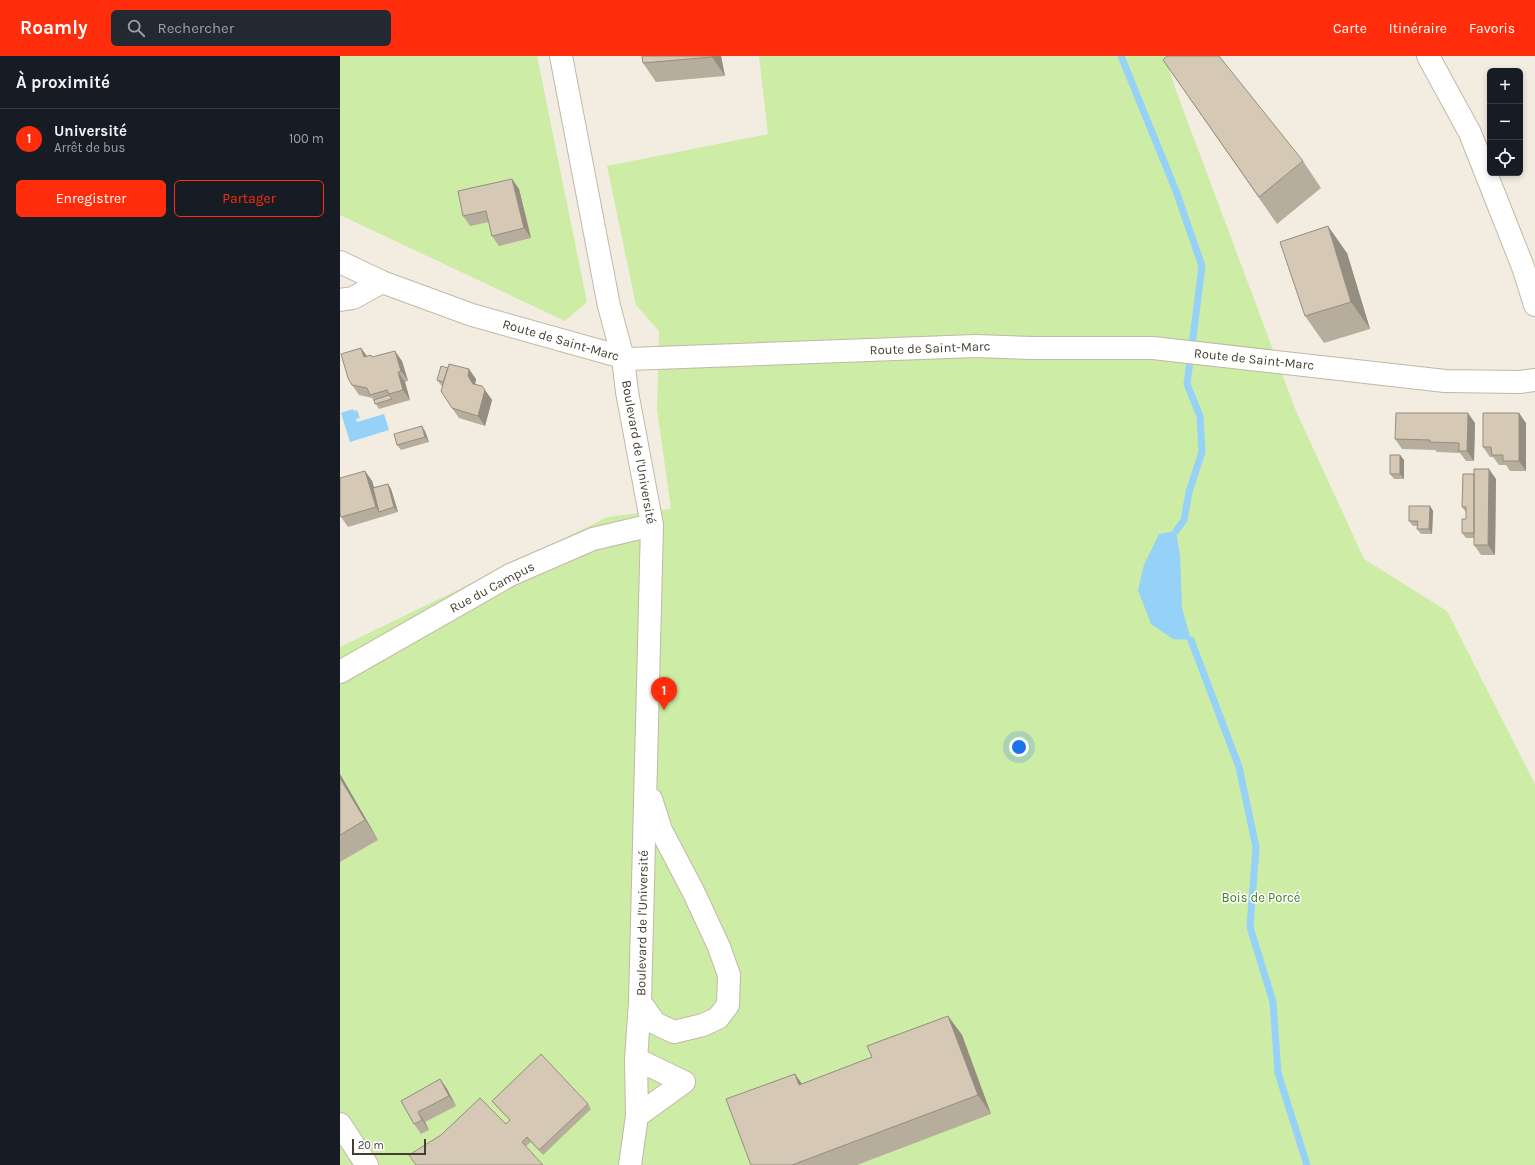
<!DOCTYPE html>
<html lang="fr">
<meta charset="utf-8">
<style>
body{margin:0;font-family:Karla,sans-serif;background:#242831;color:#f1f3f6}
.controls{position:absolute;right:12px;top:12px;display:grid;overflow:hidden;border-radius:6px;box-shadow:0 2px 6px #0003}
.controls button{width:36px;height:36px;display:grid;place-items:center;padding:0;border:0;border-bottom:1px solid #363941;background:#171b24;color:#f1f3f6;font:20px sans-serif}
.scale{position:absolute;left:12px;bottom:10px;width:74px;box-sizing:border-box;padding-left:4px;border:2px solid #453d32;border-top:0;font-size:11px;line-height:14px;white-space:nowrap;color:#453d32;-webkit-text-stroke:3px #fff;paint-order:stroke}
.you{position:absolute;left:679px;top:691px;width:14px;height:14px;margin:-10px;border:3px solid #fff;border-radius:50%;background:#1a73e8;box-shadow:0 0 0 6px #1a73e833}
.badge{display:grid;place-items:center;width:26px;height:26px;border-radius:50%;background:#ff2d0c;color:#fff;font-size:13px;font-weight:700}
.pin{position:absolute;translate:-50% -33px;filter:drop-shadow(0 1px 2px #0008)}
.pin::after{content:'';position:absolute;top:21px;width:14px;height:12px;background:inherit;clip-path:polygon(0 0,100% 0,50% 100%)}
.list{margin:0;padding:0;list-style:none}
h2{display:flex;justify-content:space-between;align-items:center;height:52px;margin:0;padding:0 16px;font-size:17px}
h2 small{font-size:13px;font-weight:400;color:#9ea1a6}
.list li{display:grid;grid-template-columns:26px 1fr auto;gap:12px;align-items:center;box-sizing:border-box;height:60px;padding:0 16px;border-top:1px solid #363941}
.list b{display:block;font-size:15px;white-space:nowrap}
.list p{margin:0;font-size:13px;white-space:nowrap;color:#9ea1a6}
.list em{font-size:13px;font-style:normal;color:#9ea1a6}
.actions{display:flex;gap:8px;padding:12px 16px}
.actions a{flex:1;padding:9px 0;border:1px solid #ff2d0c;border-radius:6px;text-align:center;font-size:14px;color:#ff2d0c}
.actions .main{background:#ff2d0c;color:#fff}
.icon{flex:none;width:22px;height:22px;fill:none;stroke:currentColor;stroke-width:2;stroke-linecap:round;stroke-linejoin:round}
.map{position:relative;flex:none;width:1195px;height:1109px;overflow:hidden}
header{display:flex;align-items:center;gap:24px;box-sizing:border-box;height:56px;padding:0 20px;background:#ff2d0c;color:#fff}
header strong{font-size:19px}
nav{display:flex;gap:22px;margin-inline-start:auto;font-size:14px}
.search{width:280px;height:36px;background:#242831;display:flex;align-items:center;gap:10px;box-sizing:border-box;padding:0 14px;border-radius:6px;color:#9ea1a6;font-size:15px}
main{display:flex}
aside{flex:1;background:#171b24}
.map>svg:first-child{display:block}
</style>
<header>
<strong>Roamly</strong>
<div class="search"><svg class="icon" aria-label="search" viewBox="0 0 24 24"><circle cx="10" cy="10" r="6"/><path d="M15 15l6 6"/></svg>Rechercher</div>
<nav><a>Carte</a><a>Itinéraire</a><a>Favoris</a></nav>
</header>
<main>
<aside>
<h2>À proximité<small></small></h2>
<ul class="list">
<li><span class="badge">1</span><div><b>Université</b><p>Arrêt de bus</p></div><em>100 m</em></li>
</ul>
<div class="actions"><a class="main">Enregistrer</a><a>Partager</a></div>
</aside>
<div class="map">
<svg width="1195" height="1109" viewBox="0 0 1195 1109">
<rect width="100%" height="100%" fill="#f3ede1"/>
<path fill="#cdeca5" d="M0,0H197L247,246L225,265L0,159Z
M419,0H825L835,32L956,355L1024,503L1107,555L1195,728V1109H0V591L268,461L331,453L317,353L319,275L296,249L267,110L428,78Z"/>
<path fill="#96d1f7" d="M13,353L14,355L17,354L20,362L16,363L17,366L44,358L49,374L10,386L1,357Z
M836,475L840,499L842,552L851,584L833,583L811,568L798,534L804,509L819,478Z"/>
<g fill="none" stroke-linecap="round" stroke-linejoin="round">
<path stroke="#96d1f7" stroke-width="7" d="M781,0L836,135L862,210L847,328L860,360L862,396L849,436L844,464L836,475
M851,584L899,711L916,791L910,871L933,946L938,1017L967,1109"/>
<g stroke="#c2b8a6" stroke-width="24">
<path id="minor" d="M221,0L269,250L283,302L287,336L312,469L300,946L296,1003L297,1060L290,1109
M1088,0L1130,77L1183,211L1195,249
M0,206L42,226L132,259L289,303L635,290L692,292H813L1105,325L1180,326L1195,324
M0,244L13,242L42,226
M0,616L170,519L253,483L312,469
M300,946L315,967L334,976L363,969L378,962L388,949L389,919L379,891L354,837L321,774L311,743
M296,1003L344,1026L297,1060
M0,1068L27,1109"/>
</g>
<use href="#minor" stroke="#fff" stroke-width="22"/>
</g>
<path fill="#b7ad9d" d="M302,0H381L385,20L316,26L303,7Z
M823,4L963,105L981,132L937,168Z
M172,123L179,133L191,182L159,190L152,180L149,166L130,170L123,160Z
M1007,197L1030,273L984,287L965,260Z
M21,292L27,300L62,305L68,325L65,326L70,344L39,353L32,342L19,339L12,329Z
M136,323L135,328L142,330L152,344L145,370L119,362L112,352L102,330L101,329L97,324Z
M1135,367L1134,405H1126L1120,397L1097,396L1095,394L1062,393L1055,383Z
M1186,367V415H1170L1166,409H1159L1153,401H1150L1143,391Z
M85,375L89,386L61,394L57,389Z
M1060,399L1064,404V423H1054L1050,418Z
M25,415L32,425L34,431L48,428L51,433L58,456L8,471L1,461Z
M1156,423L1155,499H1141L1134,489V482H1126L1122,477L1126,463V456L1122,451Z
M1090,450L1093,455L1092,478H1081L1077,473V470H1073L1069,465Z
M0,718L38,784L0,806Z
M608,960L622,979L651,1058L517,1109H411L455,1018L462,1028L532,1001Z
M100,1023L107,1033L116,1050L85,1066L89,1074L81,1078L74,1068L61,1045Z
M152,1045L248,1048L251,1053L203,1099L191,1086L186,1090L101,1079L166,1068L170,1064L156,1050Z"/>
<path fill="#958d7f" d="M372,0H381L385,20L372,1Z
M172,123L179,133L191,182L184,172Z
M988,170L1007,197L1030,273L1011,246Z
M21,292L28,302L24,301Z
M55,295L62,305L68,325L61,315Z
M129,313L136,323L135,330L133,328L128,320Z
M58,316L65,326L70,344L63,334Z
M142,330L152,344L145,370L138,360Z
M1128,357L1135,367L1134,405L1127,395Z
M1179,357L1186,367V415L1179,405Z
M82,370L85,375L89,386L85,381Z
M1060,399L1064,404V423L1060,418Z
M1149,413L1156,423L1155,499L1148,489Z
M25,415L32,425L41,455L39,456L36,451Z
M48,428L51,433L58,456L54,451Z
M1090,450L1093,455L1092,478L1089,473Z
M0,718L38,784L25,764L0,722Z
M608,960L622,979L651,1058L638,1039Z
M455,1018L468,1037L459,1029Z
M100,1023L107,1033L116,1050L109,1040Z
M78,1056L85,1066L89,1074L82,1064Z"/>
<path fill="#d5c9b6" stroke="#958d7f" d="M302,0H372V1L303,7Z
M827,0H879L963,105L919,141L823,4Z
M172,123L184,172L152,180L146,155L123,160L118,135Z
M988,170L1011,246L965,260L940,186Z
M21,292L24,301L31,299L32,301L55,295L61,315L58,316L63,334L49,338L47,334L30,339L27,332L12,329L8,322L1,298Z
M109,308L129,313L128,320L133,328L142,330L145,334L138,360L112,352L101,335Z
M101,310L108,312L103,326L97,324Z
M49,339L52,343L35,348L34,344Z
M1056,357H1128L1127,395H1119V387L1090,386V384L1055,383Z
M1143,357H1179V405H1163V399H1152L1151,391H1143Z
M82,370L85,381L57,389L54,378Z
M1050,399H1060V418H1050Z
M1134,413H1149L1148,489H1134Z
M25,415L36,451L1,461L0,458V422Z
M1123,418H1134V477H1122V463H1126V451H1122Z
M48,428L54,451L39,456L33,432Z
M1069,450H1090L1089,473H1077L1078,465H1069Z
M0,722L25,764L0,779Z
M608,960L638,1039L452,1109H411L386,1043L455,1018L459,1029L532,1001L527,990Z
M201,998L248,1048L199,1094L187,1081L182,1086L203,1109H76L69,1099L101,1079L140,1042L166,1068L170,1064L152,1045Z
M100,1023L109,1040L78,1056L82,1064L74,1068L61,1045Z"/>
<g text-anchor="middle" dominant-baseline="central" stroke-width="3" stroke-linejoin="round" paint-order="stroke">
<g font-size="13" fill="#453d32" stroke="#fff">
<text transform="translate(221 284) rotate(16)">Route de Saint-Marc</text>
<text transform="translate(590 292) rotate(-2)">Route de Saint-Marc</text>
<text transform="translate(914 303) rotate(6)">Route de Saint-Marc</text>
<text transform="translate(299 396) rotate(80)">Boulevard de l'Université</text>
<text transform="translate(152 531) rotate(-28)">Rue du Campus</text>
<text transform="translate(302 867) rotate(-89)">Boulevard de l'Université</text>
</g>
<g font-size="13" fill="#447b20" stroke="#fff">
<text x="921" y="841">Bois de Porcé</text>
</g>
</g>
</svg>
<div class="controls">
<button>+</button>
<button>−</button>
<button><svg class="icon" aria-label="locate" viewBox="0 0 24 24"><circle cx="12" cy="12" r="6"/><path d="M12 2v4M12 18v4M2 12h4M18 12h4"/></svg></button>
</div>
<div class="scale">20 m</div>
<div class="you"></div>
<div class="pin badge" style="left:324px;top:654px">1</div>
</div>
</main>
